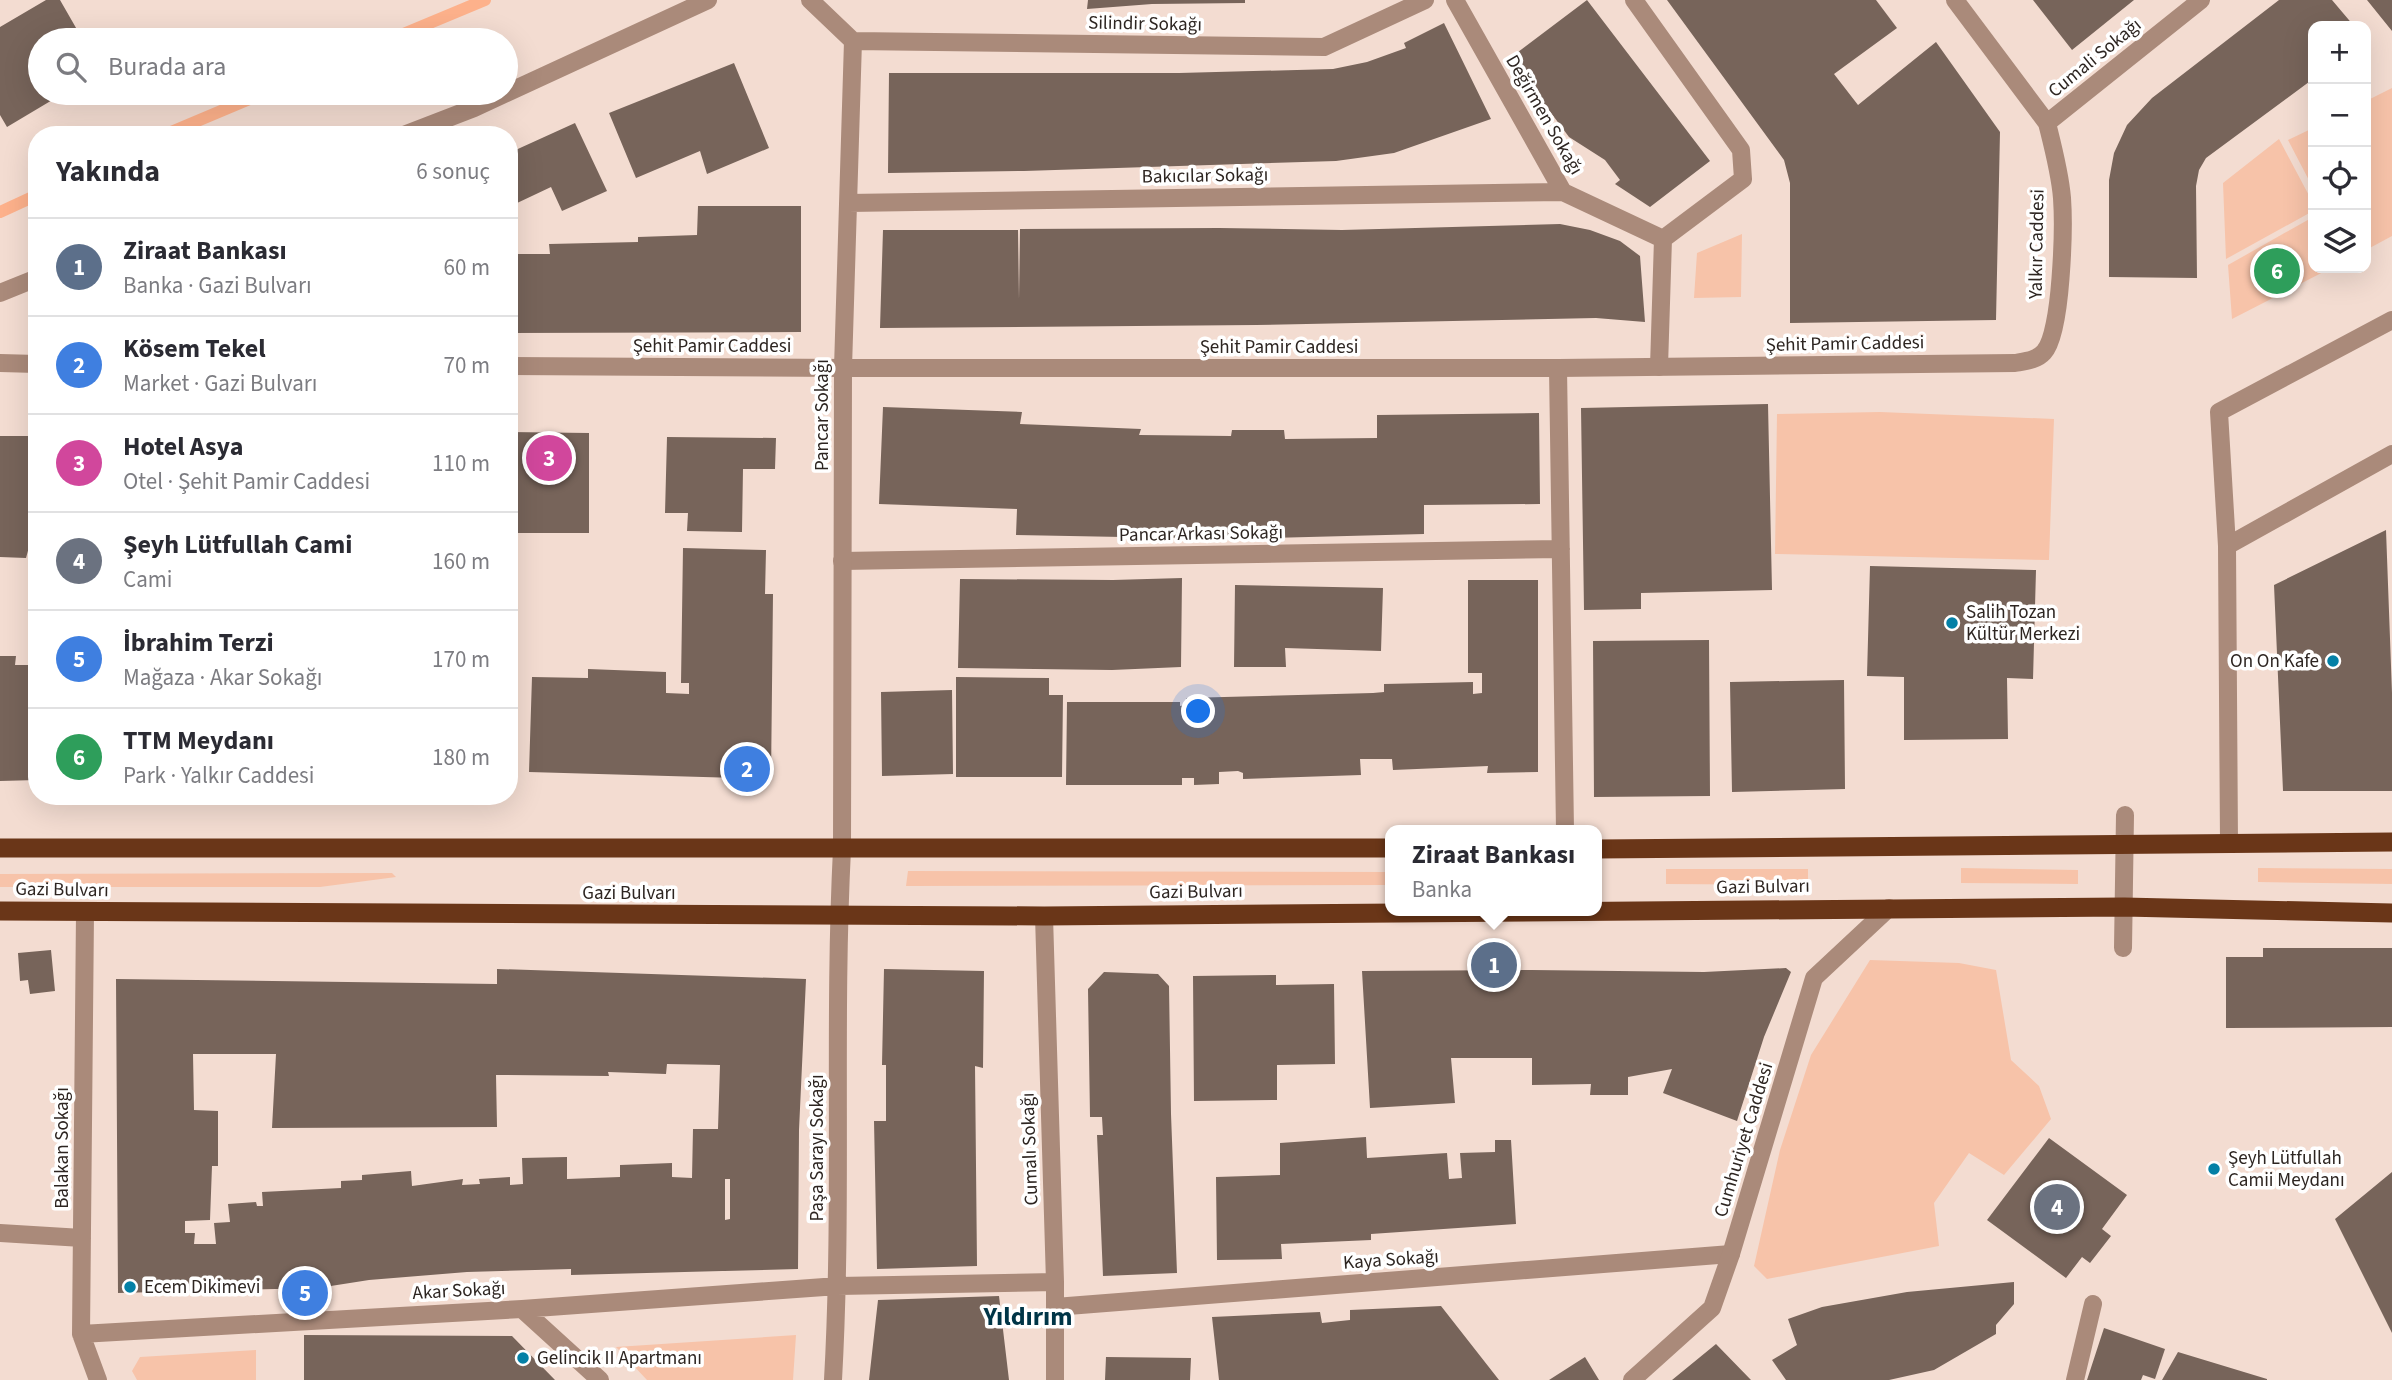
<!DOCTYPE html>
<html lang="tr">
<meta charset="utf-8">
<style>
body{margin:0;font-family:"Source Sans 3",sans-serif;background:#f2f2f3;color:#2b2b33}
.controls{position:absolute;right:21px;top:21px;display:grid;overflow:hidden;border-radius:14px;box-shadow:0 7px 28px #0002}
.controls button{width:63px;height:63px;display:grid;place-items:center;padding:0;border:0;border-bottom:2px solid #e1e1e2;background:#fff;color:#2b2b33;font:35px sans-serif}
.you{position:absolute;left:1199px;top:712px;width:24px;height:24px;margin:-18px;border:5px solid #fff;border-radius:50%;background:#1a73e8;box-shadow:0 0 0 10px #1a73e833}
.badge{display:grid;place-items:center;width:46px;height:46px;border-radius:50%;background:#0480a6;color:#fff;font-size:23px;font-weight:700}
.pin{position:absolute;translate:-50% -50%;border:4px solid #fff;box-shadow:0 2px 7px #0006}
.popup{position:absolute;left:1385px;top:825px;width:217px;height:91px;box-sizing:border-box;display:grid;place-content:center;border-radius:14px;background:#fff;filter:drop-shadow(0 2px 5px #0005);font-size:23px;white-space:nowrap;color:#7c7c81}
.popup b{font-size:26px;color:#2b2b33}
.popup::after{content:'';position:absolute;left:50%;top:100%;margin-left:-14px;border:14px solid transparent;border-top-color:#fff}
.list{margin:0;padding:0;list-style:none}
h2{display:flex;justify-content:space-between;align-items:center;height:91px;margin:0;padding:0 28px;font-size:30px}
h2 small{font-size:23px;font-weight:400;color:#7c7c81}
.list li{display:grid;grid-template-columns:46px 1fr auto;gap:21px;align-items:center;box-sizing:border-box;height:98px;padding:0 28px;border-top:2px solid #e1e1e2}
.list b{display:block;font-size:26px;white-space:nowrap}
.list p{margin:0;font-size:23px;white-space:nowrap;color:#7c7c81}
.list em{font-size:23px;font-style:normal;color:#7c7c81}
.icon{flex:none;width:38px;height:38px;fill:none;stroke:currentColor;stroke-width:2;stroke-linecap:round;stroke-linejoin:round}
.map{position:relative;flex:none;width:2392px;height:1380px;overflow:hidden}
.search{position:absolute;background:#fff;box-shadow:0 7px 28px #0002;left:28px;top:28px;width:490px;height:77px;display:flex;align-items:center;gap:18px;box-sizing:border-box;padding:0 24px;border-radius:38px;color:#7c7c81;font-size:26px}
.panel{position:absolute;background:#fff;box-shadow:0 7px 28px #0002;left:28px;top:126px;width:490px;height:679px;border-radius:28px}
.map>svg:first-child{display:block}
</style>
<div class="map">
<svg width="2392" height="1380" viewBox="0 0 2392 1380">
<rect width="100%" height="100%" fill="#f3dcd1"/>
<path fill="#f7c3a9" d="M2392,88V236L2366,250V101Z
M2313,128V188L2288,140Z
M2279,139L2313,203V211L2226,259L2223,183Z
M2313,217V268H2331L2232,319L2228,265Z
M1742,234L1741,297L1694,298L1697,253Z
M1880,412L2054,419L2049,560L1775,554L1777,414Z
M1961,868L2078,870V884L1961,883Z
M2258,868L2392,869V884L2258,882Z
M1666,869H1808V885L1666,884Z
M908,871L1391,872V885L906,886Z
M392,873L396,877L320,887H0V874Z
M1870,960L1959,963L1996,970L2011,1060L2039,1086L2051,1119L2004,1175L1969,1153L1934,1203L1939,1246L1767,1279L1754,1266L1780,1150L1811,1055Z
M796,1335L793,1380H647L616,1347Z
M256,1350V1380H137L132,1371L140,1357Z"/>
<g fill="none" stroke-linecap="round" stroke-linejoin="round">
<path stroke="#fdb18b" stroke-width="12" d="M389,40L485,0
M164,135L264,93
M0,212L37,195"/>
</g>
<path fill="#77645a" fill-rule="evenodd" d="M46,0H60L83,40H40V93H64L7,127L0,115V27Z
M1088,0H1245V3L1152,4L1087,9Z
M1587,0L1710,161L1650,207L1615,184L1620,180L1605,160L1569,137L1510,58Z
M1667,0H1876L1897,28L1834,74L1858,105L1936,42L2000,132L1996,320L1790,323V183L1784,160Z
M2033,0H2134L2072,50Z
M2279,0H2332L2354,26H2313V79L2206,158L2199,170L2196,186L2197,278L2109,277V180L2114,153L2127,125L2152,98Z
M2367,0H2392V31Z
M1444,23L1491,119L1394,153L1336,161L1024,171L888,173L889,73H1179L1333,69L1367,62L1406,48L1404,43Z
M734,63L769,148L707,174L700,151L636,178L609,113Z
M575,123L607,191L562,211L551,187L515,204L509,193V153Z
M698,206H801V332L509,333V254H550L549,244L638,242V237L697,235Z
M1560,224L1590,230L1620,241L1640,256L1645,322L1596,318L1256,325L880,328L883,230H1018L1019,299L1020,229L1219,228L1342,230Z
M1768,404L1772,590L1641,593V609L1584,610L1581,408Z
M883,407L1022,412L1020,424L1141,429L1139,435L1231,436L1232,430H1284L1285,439L1377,438V415L1539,413L1540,504L1424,505V534L1230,539L1016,535L1017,509L879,504Z
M509,432L589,433V533H509Z
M0,436H32V442H37V547H29L26,558L0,557Z
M667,437L776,438L775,469H743L742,532L687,531L688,513H665Z
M2386,530L2392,693V791H2283L2274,585Z
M683,548L766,550L765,594H773L771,779L529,772L532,677L588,678V669L666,672V693L689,694V683H681Z
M1870,566L2036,570L2033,679L2007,678L2008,739L1904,740V677L1867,676Z
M1182,578L1181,667L1112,670L958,668L960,579L1113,580Z
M1468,580H1538V772L1487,773L1488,766L1393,770L1392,759H1360L1361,775L1243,779V773L1238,771L1219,772V784L1194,785V778H1182V785H1066L1067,702H1180V706L1186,705V698L1373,693L1384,692V684L1473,682V694L1482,693V673H1468Z
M1235,585L1383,588L1381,651L1285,648L1286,667H1234Z
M1709,640L1710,796L1594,797L1593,641Z
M0,656H16L15,665H37V780L0,781Z
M956,677L1049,678V695H1063L1062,777H956Z
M1844,680L1845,789L1732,792L1730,682Z
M952,690L953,774L882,776L881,692Z
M2263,948H2392V1027L2226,1028V957H2263Z
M51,950L55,991L30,994L28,980L20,981L18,953Z
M1786,968L1791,972L1764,1037L1737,1121L1663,1093L1672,1069L1628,1077V1095H1590L1591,1084L1532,1085V1058H1451L1455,1103L1370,1108L1362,971L1532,970L1704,972Z
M497,969L806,979L799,1130L798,1269L571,1275V1269L467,1272L369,1280L318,1288L118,1293L116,979L497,984ZM193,1054H276L272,1128L497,1127L496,1075L609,1076L608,1072L666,1074L667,1064L720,1065L718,1129H693L692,1178L672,1177V1163L620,1165V1177L567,1179V1157L522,1158L523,1184L510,1185V1177L479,1179L480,1184L462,1185L463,1179L412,1186L411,1171L362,1175V1180L341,1181V1188L262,1192L263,1206H257L256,1202L228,1204L230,1222L214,1223L216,1244H194L195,1233H185V1221L210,1220L212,1166H218V1111L194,1110ZM725,1179H730V1219L725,1220Z
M884,969L984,971L983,1068L975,1066L977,1266L877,1269L874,1121H886V1065H882Z
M1104,972L1158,974L1169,986L1171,1114L1177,1273L1103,1276L1097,1135H1103L1102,1117H1090L1088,989Z
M1276,975V985L1334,984L1335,1064L1277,1065V1100L1194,1101L1193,976Z
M1366,1137L1367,1158L1447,1153L1449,1179L1462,1178L1460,1153L1495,1152V1140H1511L1516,1224L1371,1234V1240L1281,1244L1282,1259L1217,1260L1216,1177L1280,1175V1143Z
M2049,1138L2127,1195L2102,1229L2111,1236L2090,1263L2082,1257L2066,1278L1987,1220Z
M2392,1172V1333L2335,1219Z
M2014,1282V1304L1996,1325V1334L1934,1370L1889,1380H1786L1772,1360L1797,1345L1788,1319L1822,1307L1907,1292Z
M999,1296L1009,1380H869L878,1300Z
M1441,1306L1499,1380H1219L1212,1317L1320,1312L1322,1323L1350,1320V1310Z
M2104,1328L2165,1349L2155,1379L2143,1375L2141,1380H2087Z
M304,1335L512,1336L555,1380H304Z
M1716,1344L1751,1380H1672Z
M2178,1352L2267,1379V1380H2162Z
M1106,1357L1191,1358L1190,1380H1105Z
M1585,1357L1599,1380H1549Z"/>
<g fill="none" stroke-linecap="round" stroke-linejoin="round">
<path stroke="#aa8a7a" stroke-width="18" d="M2227,546L2392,454
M2229,843L2227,546L2219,412L2392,320
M2075,1380L2093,1304"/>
<path stroke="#aa8a7a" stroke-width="18" d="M2123,948L2125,815"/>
<path stroke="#aa8a7a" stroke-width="18" d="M1455,0L1563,192L1663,239L1743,179L1741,150L1634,0
M853,41L1324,47L1425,0
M404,135L474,108L708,0
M848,203L1563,192
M0,293L37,278
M0,363L37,364
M509,366L843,368L853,41L810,0
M1659,367L1663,239
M1558,368L1565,830
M842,561L1561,549
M85,913L81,1334L98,1380
M1044,916L1055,1282V1380
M0,1233L82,1238
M1055,1307L1731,1254
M522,1309L600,1380
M81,1334L522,1309L838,1286L1055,1282
M833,1380C843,1203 833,1026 842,849"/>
<path stroke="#aa8a7a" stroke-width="18" d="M2047,123L2201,0
M842,849L843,368H1558L2015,363C2026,361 2037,360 2044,352C2062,333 2064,226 2062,198C2060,173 2053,147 2047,123L1955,0
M1632,1380L1712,1308L1731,1254L1814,978L1889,908"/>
<path stroke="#6a3618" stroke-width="19" d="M0,848H1391
M1597,849L2392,842
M0,911L1044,916L2124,907L2392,913"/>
</g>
<g fill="#0480a6" stroke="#fff" stroke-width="2.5">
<circle cx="1952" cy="623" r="7"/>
<circle cx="2333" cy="661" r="7"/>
<circle cx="2214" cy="1169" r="7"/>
<circle cx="130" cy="1287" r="7"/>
<circle cx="523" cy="1358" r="7"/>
</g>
<g text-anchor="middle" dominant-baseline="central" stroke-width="7" stroke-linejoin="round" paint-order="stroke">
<g font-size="19" fill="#2d2521" stroke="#fff">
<text transform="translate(1145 24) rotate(1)">Silindir Sokağı</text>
<text transform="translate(2095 58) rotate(-39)">Cumali Sokağı</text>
<text transform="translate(1544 115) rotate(60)">Değirmen Sokağı</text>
<text transform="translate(1205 176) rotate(-1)">Bakıcılar Sokağı</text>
<text transform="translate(2037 244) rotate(-89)">Yalkır Caddesi</text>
<text transform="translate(1845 344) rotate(-1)">Şehit Pamir Caddesi</text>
<text x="712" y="346">Şehit Pamir Caddesi</text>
<text x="1279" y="347">Şehit Pamir Caddesi</text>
<text transform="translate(822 415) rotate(-90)">Pancar Sokağı</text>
<text transform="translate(1201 534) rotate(-1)">Pancar Arkası Sokağı</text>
<text transform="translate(1763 887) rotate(-1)">Gazi Bulvarı</text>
<text transform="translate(62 890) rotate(1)">Gazi Bulvarı</text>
<text transform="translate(1196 892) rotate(-1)">Gazi Bulvarı</text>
<text x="629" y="893">Gazi Bulvarı</text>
<text transform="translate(1744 1140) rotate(-73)">Cumhuriyet Caddesi</text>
<text transform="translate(62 1148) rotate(-90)">Balakan Sokağı</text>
<text transform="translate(817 1148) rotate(-90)">Paşa Sarayı Sokağı</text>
<text transform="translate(1030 1149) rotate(-92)">Cumalı Sokağı</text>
<text transform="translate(1391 1260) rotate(-4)">Kaya Sokağı</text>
<text transform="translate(459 1291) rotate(-3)">Akar Sokağı</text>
</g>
<g font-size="19" fill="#2d2521" stroke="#fff" text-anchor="start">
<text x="1966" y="612">Salih Tozan<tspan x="1966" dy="22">Kültür Merkezi</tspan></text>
<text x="2319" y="661" text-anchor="end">On On Kafe</text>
<text x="2228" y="1158">Şeyh Lütfullah<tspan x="2228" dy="22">Camii Meydanı</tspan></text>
<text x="144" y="1287">Ecem Dikimevi</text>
<text x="537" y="1358">Gelincik II Apartmanı</text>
</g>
<g font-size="26" font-weight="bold" fill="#003547" stroke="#fff">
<text x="1028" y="1316">Yıldırım</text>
</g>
</g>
</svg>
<div class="controls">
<button>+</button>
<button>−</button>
<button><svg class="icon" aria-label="locate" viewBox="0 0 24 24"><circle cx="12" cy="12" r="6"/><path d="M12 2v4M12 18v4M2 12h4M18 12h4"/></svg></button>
<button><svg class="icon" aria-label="layers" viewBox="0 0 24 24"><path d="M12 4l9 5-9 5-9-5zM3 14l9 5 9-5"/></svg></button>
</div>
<div class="you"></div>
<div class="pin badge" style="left:1494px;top:965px;background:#5c6f8a">1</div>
<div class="popup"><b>Ziraat Bankası</b>Banka</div>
<div class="pin badge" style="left:747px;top:769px;background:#3f7fe0">2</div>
<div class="pin badge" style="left:549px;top:458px;background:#d1479c">3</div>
<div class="pin badge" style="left:2057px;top:1207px;background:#6b7280">4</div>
<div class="pin badge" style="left:305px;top:1293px;background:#3f7fe0">5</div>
<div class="pin badge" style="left:2277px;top:271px;background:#2e9e5b">6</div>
<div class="search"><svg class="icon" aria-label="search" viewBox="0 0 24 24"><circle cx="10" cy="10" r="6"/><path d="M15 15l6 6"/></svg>Burada ara</div>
<section class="panel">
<h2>Yakında<small>6 sonuç</small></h2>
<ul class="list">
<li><span class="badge" style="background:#5c6f8a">1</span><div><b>Ziraat Bankası</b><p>Banka · Gazi Bulvarı</p></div><em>60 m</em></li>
<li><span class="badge" style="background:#3f7fe0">2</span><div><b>Kösem Tekel</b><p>Market · Gazi Bulvarı</p></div><em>70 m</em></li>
<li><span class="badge" style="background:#d1479c">3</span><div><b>Hotel Asya</b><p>Otel · Şehit Pamir Caddesi</p></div><em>110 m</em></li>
<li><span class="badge" style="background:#6b7280">4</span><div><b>Şeyh Lütfullah Cami</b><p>Cami</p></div><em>160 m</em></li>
<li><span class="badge" style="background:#3f7fe0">5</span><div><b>İbrahim Terzi</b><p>Mağaza · Akar Sokağı</p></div><em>170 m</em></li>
<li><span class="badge" style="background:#2e9e5b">6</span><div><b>TTM Meydanı</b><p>Park · Yalkır Caddesi</p></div><em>180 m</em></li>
</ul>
</section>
</div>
